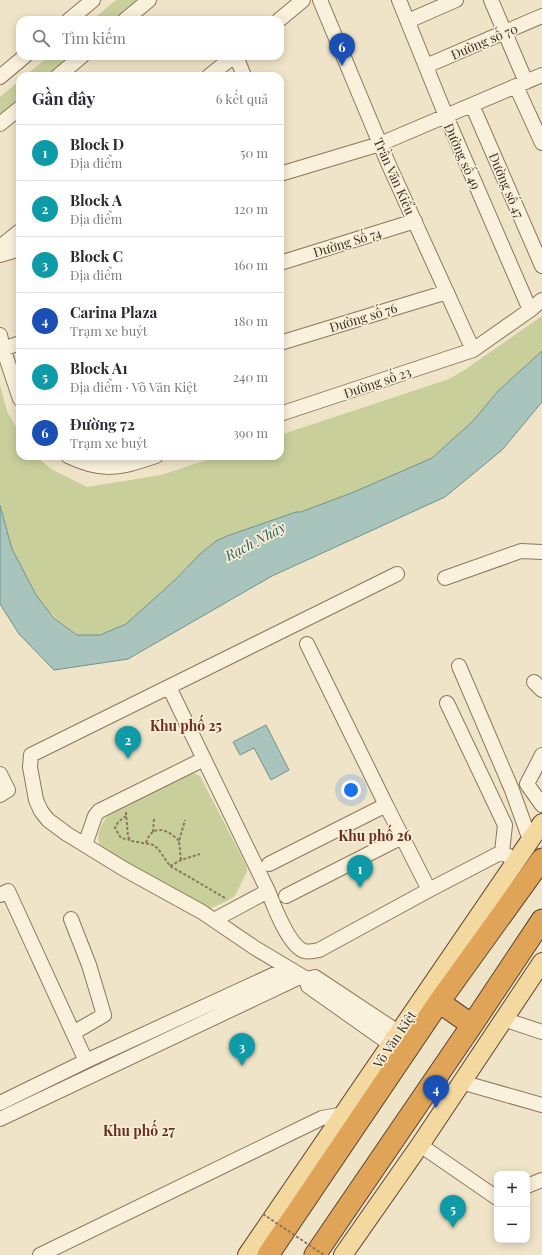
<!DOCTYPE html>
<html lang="vi">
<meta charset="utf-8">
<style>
body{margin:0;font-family:"Playfair Display",serif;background:#f2f2f3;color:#2b2b33}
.controls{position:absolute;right:12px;bottom:12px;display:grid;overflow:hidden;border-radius:8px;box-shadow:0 2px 10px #0003}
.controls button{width:36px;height:36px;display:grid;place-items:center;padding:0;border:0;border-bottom:1px solid #e1e1e2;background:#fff;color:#2b2b33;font:20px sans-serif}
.you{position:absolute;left:351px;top:790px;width:14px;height:14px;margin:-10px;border:3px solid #fff;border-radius:50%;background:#1a73e8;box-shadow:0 0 0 6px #1a73e833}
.badge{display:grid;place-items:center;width:26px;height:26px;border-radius:50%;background:#9e2a2b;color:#fff;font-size:13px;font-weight:700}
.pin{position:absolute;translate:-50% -33px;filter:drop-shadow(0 1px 2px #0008)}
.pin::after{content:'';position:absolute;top:21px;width:14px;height:12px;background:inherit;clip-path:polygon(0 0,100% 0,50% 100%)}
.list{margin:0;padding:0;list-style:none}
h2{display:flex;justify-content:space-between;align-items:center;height:52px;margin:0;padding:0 16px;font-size:17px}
h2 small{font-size:13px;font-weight:400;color:#7c7c81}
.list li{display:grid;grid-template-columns:26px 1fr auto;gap:12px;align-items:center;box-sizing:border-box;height:56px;padding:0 16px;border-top:1px solid #e1e1e2}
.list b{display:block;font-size:15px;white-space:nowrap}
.list p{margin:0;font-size:13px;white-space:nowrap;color:#7c7c81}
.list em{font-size:13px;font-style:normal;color:#7c7c81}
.icon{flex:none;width:22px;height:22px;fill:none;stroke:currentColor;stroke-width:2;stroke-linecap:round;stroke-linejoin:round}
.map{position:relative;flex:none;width:542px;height:1255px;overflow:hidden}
.search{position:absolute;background:#fff;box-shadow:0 2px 10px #0003;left:16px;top:16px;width:268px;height:44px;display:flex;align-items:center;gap:10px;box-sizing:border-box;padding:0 14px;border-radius:12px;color:#7c7c81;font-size:15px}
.panel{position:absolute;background:#fff;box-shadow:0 2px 10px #0003;left:16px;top:72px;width:268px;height:388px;border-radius:12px}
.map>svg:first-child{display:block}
</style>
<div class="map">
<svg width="542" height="1255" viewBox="0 0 542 1255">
<rect width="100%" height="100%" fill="#f0e4c8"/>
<path fill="#c9cf9b" d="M116,0H140L116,20H92Z
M49,56H73L49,76H25Z
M20,80V100L0,117V97Z
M542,316V351L498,391L473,421L432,458L354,492L301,512H296L227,536L216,541L199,555L175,580L126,624L100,635H78L63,625L45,607L36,595L12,549L0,502V385L7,411L20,434V456H36L51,469L87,487L161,475L219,456H280V435L449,379L466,369Z
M194,773L200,776L246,865L247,871L235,896L225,902L209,909L199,907L102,848C94,838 101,825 107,816L188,774Z"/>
<path fill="#a9c4bc" stroke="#6f938a" d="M542,351V402L502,450L445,497L272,576L128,659L54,670L19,634L0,604V505L12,549L36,595L53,617L63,625L77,635H100L126,624L175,580L199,555L216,541L227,536L296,512H301L354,492L432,458L473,421L498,391Z
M266,725L289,770L271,780L254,748L240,755L233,742Z"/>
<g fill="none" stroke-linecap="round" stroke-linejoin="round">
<g stroke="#8d765c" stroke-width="16">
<path id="minor" d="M320,0L388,163L473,350
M399,0L446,116L530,310
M491,0L526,82
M69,20L93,0
M125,20L149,0
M279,20L303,0
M408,21L456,0
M236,56L244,76
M426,66L542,16
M58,76L82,56
M209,76L234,56
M0,77L25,56
M516,86L542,143
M472,105L542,266
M0,124L20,108
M280,174L380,144L542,75
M0,247L20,231
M0,255L20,249
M280,263L415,221
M0,335L3,348L20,399
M280,343L447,292
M0,350L20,343
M280,414L473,350L530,310L542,300
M68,456C103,473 120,468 156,456
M445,578L521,551L542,552
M307,644L386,805
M459,666L512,790L530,840
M534,682L542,690
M169,687L268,891C274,906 288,945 304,951C308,952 315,951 319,950L429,890L502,852L516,861
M447,703L505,825L502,852
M542,755L527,784L542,805
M0,774L8,790L0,795
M85,845L95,816L99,811L204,759
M269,864L386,805L429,890
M0,895L8,891L86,1061
M286,896L402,837
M71,919L89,965L104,1015L73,1033
M214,920L268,891
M307,979L255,948L202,912L124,869L67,834L48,820L41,811L36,800L30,767L31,755L397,574
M503,1019L542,1032
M390,1044L308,986L307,979L315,977L398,1032
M461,1082L542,1105
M0,1103L86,1061L288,968
M0,1119L302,976
M420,1145L497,1198
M527,1186L542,1180
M40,1255L322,1118L344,1114"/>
</g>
<g stroke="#5b4430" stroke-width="20">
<path id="major" d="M247,1255L542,823
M343,1255L420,1145L542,962"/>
</g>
<g stroke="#5b4430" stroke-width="23">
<path id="highway" d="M439,1002L472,1025
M268,1255L439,1002L542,859
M315,1255L472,1025L542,920"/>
</g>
<path stroke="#8d765c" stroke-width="2" stroke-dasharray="3 2" stroke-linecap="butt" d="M126,812L128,837L132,841L154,845L159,850L170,866L227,899
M126,816L118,822L115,828L121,838L130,840
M153,832L154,819
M146,843C152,823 168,829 179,841
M181,860L179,841L185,820
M170,866L181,860L200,854"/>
<use href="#minor" stroke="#faf1dc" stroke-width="14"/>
<use href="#major" stroke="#f3d9a0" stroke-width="18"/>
<use href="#highway" stroke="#e0a458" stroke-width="21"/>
<path stroke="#8d765c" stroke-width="2" stroke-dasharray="3 2" stroke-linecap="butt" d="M263,1214L324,1255"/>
</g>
<g text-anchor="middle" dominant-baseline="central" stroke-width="3.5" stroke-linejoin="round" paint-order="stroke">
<g font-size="13" fill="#3d2e20" stroke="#f7eed8">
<text transform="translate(484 41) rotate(-23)">Đường số 70</text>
<text transform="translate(463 156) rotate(66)">Đường số 49</text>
<text transform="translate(395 176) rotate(66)">Trần Văn Kiểu</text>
<text transform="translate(507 185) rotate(67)">Đường số 47</text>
<text transform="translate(347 242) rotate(-17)">Đường Số 74</text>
<text transform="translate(363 317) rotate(-17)">Đường số 76</text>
<text transform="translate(377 382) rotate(-19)">Đường số 23</text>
<text transform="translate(394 1039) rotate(-56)">Võ Văn Kiệt</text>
</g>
<g font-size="14" font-style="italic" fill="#2f5d5a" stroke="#f7eed8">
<text transform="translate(255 541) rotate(-28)">Rạch Nhảy</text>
</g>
<g font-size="14" font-weight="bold" fill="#6b2e1e" stroke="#f7eed8">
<text x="186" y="725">Khu phố 25</text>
<text x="375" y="835">Khu phố 26</text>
<text x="139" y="1130">Khu phố 27</text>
</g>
</g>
</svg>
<div class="controls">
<button>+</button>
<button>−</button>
</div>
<div class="you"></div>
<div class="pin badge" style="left:360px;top:888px;background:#0f9aa8">1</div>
<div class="pin badge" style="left:128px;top:759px;background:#0f9aa8">2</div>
<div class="pin badge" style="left:242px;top:1066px;background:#0f9aa8">3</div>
<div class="pin badge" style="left:436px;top:1108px;background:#1a4fb4">4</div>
<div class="pin badge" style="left:453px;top:1228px;background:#0f9aa8">5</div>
<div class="pin badge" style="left:342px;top:66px;background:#1a4fb4">6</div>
<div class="search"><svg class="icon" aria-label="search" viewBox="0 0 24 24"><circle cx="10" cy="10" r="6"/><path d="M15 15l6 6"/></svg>Tìm kiếm</div>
<section class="panel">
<h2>Gần đây<small>6 kết quả</small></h2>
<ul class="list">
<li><span class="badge" style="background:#0f9aa8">1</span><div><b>Block D</b><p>Địa điểm</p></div><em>50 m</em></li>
<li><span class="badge" style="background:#0f9aa8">2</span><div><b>Block A</b><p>Địa điểm</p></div><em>120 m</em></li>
<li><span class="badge" style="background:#0f9aa8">3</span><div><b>Block C</b><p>Địa điểm</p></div><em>160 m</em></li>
<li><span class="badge" style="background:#1a4fb4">4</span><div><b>Carina Plaza</b><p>Trạm xe buýt</p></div><em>180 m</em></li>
<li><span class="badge" style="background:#0f9aa8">5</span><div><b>Block A1</b><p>Địa điểm · Võ Văn Kiệt</p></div><em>240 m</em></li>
<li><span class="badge" style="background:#1a4fb4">6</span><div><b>Đường 72</b><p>Trạm xe buýt</p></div><em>390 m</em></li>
</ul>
</section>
</div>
